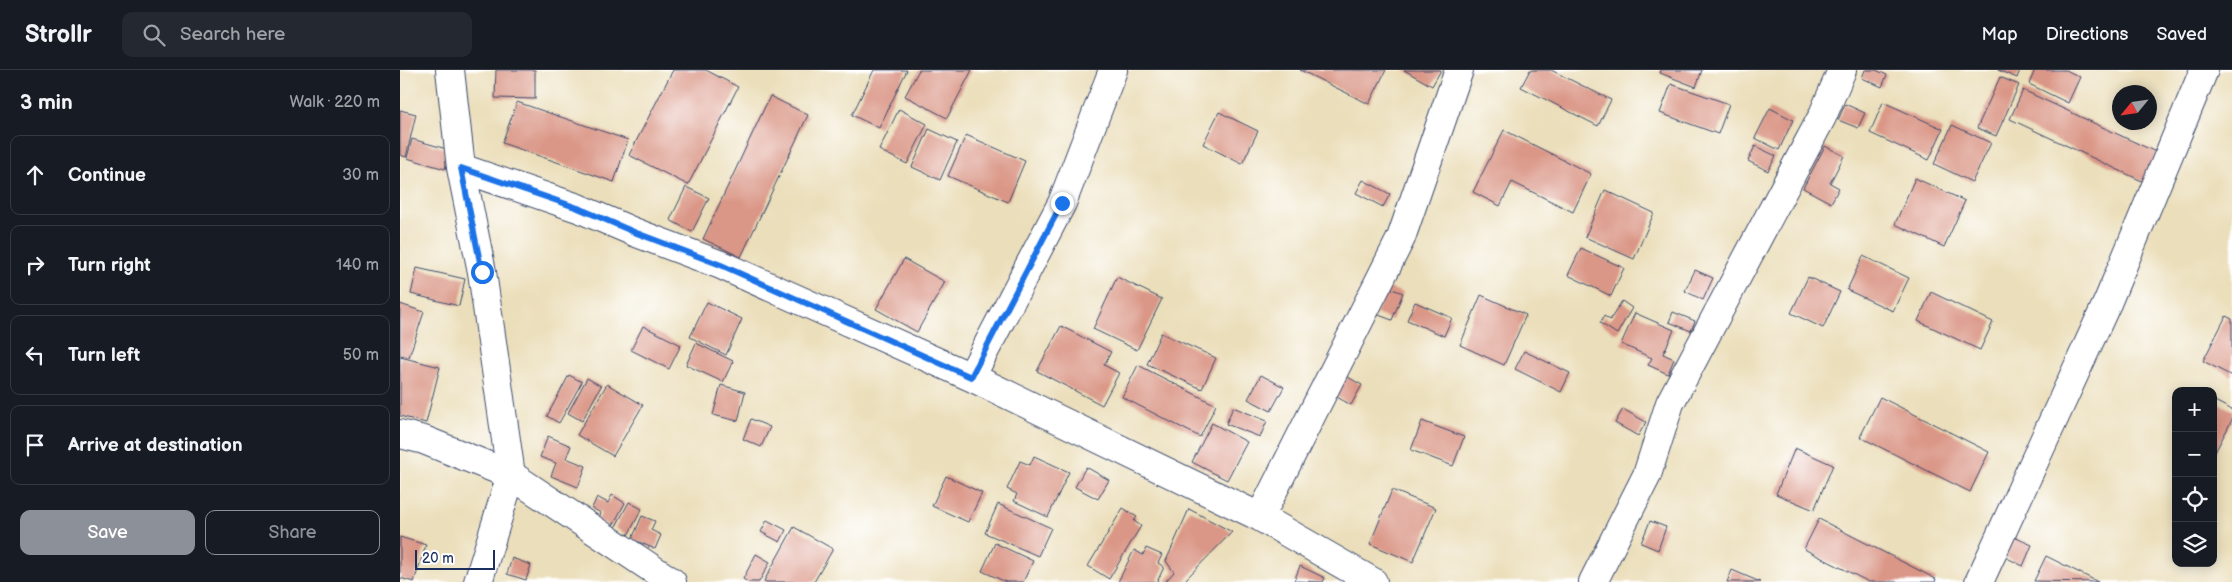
<!DOCTYPE html>
<meta charset="utf-8">
<style>
body{margin:0;font-family:"Balsamiq Sans",sans-serif;background:#242831;color:#f1f3f6}
.controls{position:absolute;right:15px;bottom:15px;display:grid;overflow:hidden;border-radius:10px;box-shadow:0 2px 12px #0003}
.controls button{width:45px;height:45px;display:grid;place-items:center;padding:0;border:0;border-bottom:1px solid #363941;background:#171b24;color:#f1f3f6;font:25px sans-serif}
.compass{position:absolute;left:1712px;top:15px;width:45px;height:45px;border-radius:50%;background:#171b24;box-shadow:0 2px 12px #0003;rotate:241deg}
.scale{position:absolute;left:15px;bottom:12px;width:80px;box-sizing:border-box;padding-left:5px;border:2px solid #1b2f5e;border-top:0;font-size:14px;line-height:18px;white-space:nowrap;color:#1b2f5e;-webkit-text-stroke:4px #fff;paint-order:stroke}
.stop{position:absolute;width:15px;height:15px;margin:-11px;border:4px solid #1a73e8;border-radius:50%;background:#fff}
.stop.end{background:#1a73e8;border-color:#fff;box-shadow:0 1px 5px #0008}
.list{margin:0;padding:0;list-style:none}
h2{display:flex;justify-content:space-between;align-items:center;height:65px;margin:0;padding:0 20px;font-size:21px}
h2 small{font-size:16px;font-weight:400;color:#9ea1a6}
.list li{display:grid;grid-template-columns:32px 1fr auto;gap:15px;align-items:center;box-sizing:border-box;height:80px;margin:0 10px 10px;padding:0 10px;border:1px solid #363941;border-radius:10px}
.list b{display:block;font-size:19px;white-space:nowrap}
.list em{font-size:16px;font-style:normal;color:#9ea1a6}
.actions{display:flex;gap:10px;padding:15px 20px}
.actions a{flex:1;padding:11px 0;border:1px solid #8c9099;border-radius:10px;text-align:center;font-size:18px;color:#8c9099}
.actions .main{background:#8c9099;color:#fff}
.icon{flex:none;width:28px;height:28px;fill:none;stroke:currentColor;stroke-width:2;stroke-linecap:round;stroke-linejoin:round}
.map{position:relative;flex:none;width:1832px;height:512px;overflow:hidden}
header{display:flex;align-items:center;gap:30px;box-sizing:border-box;height:70px;padding:0 25px;background:#171b24;border-bottom:1px solid #363941}
header strong{font-size:24px}
nav{display:flex;gap:28px;margin-inline-start:auto;font-size:18px}
.search{width:350px;height:45px;background:#242831;display:flex;align-items:center;gap:12px;box-sizing:border-box;padding:0 18px;border-radius:10px;color:#9ea1a6;font-size:19px}
main{display:flex}
aside{flex:1;background:#171b24}
.map>svg:first-child{display:block}
</style>
<header>
<strong>Strollr</strong>
<div class="search"><svg class="icon" aria-label="search" viewBox="0 0 24 24"><circle cx="10" cy="10" r="6"/><path d="M15 15l6 6"/></svg>Search here</div>
<nav><a>Map</a><a>Directions</a><a>Saved</a></nav>
</header>
<main>
<aside>
<h2>3 min<small>Walk · 220 m</small></h2>
<ul class="list">
<li><svg class="icon" aria-label="ahead" viewBox="0 0 24 24"><path d="M12 20V5M6 11l6-6 6 6"/></svg><div><b>Continue</b></div><em>30 m</em></li>
<li><svg class="icon" aria-label="right" viewBox="0 0 24 24"><path d="M7 20v-9h11M14 6l5 5-5 5"/></svg><div><b>Turn right</b></div><em>140 m</em></li>
<li><svg class="icon" aria-label="left" viewBox="0 0 24 24"><path d="M17 20v-9H6M10 6l-5 5 5 5"/></svg><div><b>Turn left</b></div><em>50 m</em></li>
<li><svg class="icon" aria-label="arrive" viewBox="0 0 24 24"><path d="M6 21V4h12l-3 4 3 4H6"/></svg><div><b>Arrive at destination</b></div></li>
</ul>
<div class="actions"><a class="main">Save</a><a>Share</a></div>
</aside>
<div class="map">
<svg width="1832" height="512" viewBox="0 0 1832 512">
<rect width="100%" height="100%" fill="#fff"/>
<filter id="ink" filterUnits="userSpaceOnUse"><feTurbulence type="fractalNoise" baseFrequency=".02" numOctaves="2"/><feDisplacementMap in="SourceGraphic" scale="10" xChannelSelector="R" yChannelSelector="G"/><feConvolveMatrix kernelMatrix="1 2 1 2 8 2 1 2 1" color-interpolation-filters="sRGB"/></filter>
<filter id="wash" filterUnits="userSpaceOnUse"><feTurbulence type="fractalNoise" baseFrequency=".0096" numOctaves="4" result="noise"/><feDisplacementMap in="SourceGraphic" scale="20" xChannelSelector="R" yChannelSelector="G"/><feGaussianBlur stdDeviation="1.12" result="paint"/><feColorMatrix in="noise" values="0 0 0 0 0 0 0 0 0 0 0 0 0 0 0 0 0 1.4 0 .05"/><feComposite in="paint" operator="in"/></filter>
<g filter="url(#wash)">
<rect width="100%" height="100%" fill="#ebdeba"/>
<g id="blocks">
<path fill="#da9686" d="M96,0H135V29L95,28Z
M273,0H306L338,17L288,115L229,85Z
M474,0H507L479,58L452,45Z
M519,0H572L547,48L505,26Z
M900,0H986L969,34Z
M1004,0H1041L1032,16Z
M1130,0H1151L1211,30L1198,56L1121,17Z
M1261,0H1302L1296,17L1260,3Z
M1465,0H1476L1487,5L1482,17L1462,8Z
M1598,0H1620L1617,8Z
M1635,0H1666L1680,7L1668,33L1629,14Z
M1600,7L1619,15L1596,66L1577,58Z
M1271,14L1329,34L1318,64L1260,43Z
M1623,20L1758,83L1744,112L1610,49Z
M370,26L408,45L341,187L303,169Z
M117,32L228,70L214,112L102,73Z
M1483,32L1543,59L1529,90L1470,63Z
M1445,34L1465,43L1458,58L1438,50Z
M1370,38L1393,50L1379,80L1355,68Z
M499,39L527,54L507,94L479,80Z
M0,40L16,44L6,87L0,85Z
M819,42L858,61L842,94L803,74Z
M1552,55L1591,73L1572,112L1534,94Z
M529,59L557,72L540,110L512,97Z
M1104,60L1191,104L1173,142L1112,112L1100,136L1073,122Z
M566,65L625,91L608,132L548,106Z
M12,69L50,80L45,99L7,88Z
M1355,76L1376,86L1368,101L1348,91Z
M1425,76L1444,86L1430,113L1439,118L1431,133L1403,118Z
M1515,108L1565,131L1544,177L1495,154Z
M963,110L990,124L983,137L956,123Z
M286,117L309,128L292,162L270,150Z
M1205,120L1254,143L1234,189L1185,167Z
M1181,178L1224,198L1211,226L1168,205Z
M1463,186L1509,208L1493,241L1447,220Z
M504,189L545,212L517,262L476,239Z
M17,198L65,209L59,236L11,224Z
M1295,200L1313,208L1303,230L1285,221Z
M717,207L762,229L737,280L693,259Z
M1408,207L1440,222L1423,258L1391,243Z
M987,217L1003,223L992,250L976,244Z
M1531,222L1593,252L1580,280L1518,251Z
M1081,225L1126,245L1104,295L1060,275Z
M1222,231L1232,238L1217,264L1200,253L1204,246L1210,250Z
M307,232L342,249L326,285L290,267Z
M1015,232L1052,248L1044,266L1007,250Z
M0,234L24,242L9,287L0,285Z
M1273,242L1295,251L1291,261L1269,252Z
M1235,243L1274,260L1263,284L1274,289L1268,304L1248,295L1252,288L1221,274Z
M1826,246L1832,249V306L1803,291Z
M243,256L281,275L269,299L231,280Z
M661,256L711,282L704,295L719,303L702,335L637,301Z
M761,263L816,288L802,319L747,294Z
M296,273L333,291L323,312L286,295Z
M1124,281L1170,303L1161,322L1115,299Z
M0,287L40,297L26,353L0,346Z
M738,295L816,335L800,367L722,327Z
M169,305L182,312L159,353L147,346Z
M861,305L884,317L871,341L848,329Z
M946,306L962,315L951,335L935,326Z
M187,308L201,316L182,351L168,343Z
M207,314L243,335L213,386L177,365Z
M321,315L345,322L338,351L313,345Z
M1480,327L1589,382L1570,422L1460,367Z
M1813,330L1832,340V350L1813,386Z
M833,337L867,351L860,367L826,354Z
M1223,339L1246,352L1238,366L1215,353Z
M351,349L370,357L361,377L343,369Z
M1022,351L1064,367L1053,396L1011,380Z
M812,353L847,372L827,410L792,392Z
M148,366L171,376L166,388L186,396L178,417L151,406L156,393L140,387Z
M1395,378L1433,395L1414,440L1376,424Z
M634,386L669,402L648,447L614,431L617,424L607,419L620,391L630,395Z
M686,397L709,410L698,429L675,417Z
M546,406L582,423L568,452L532,436Z
M992,420L1036,438L1013,492L970,474Z
M212,425L225,433L212,457L198,450L201,443L192,438L197,427L208,433Z
M229,432L242,439L228,465L215,458Z
M598,434L651,458L638,486L585,463Z
M723,438L737,447L734,451L741,456L709,509L688,496Z
M789,439L832,462L783,512H765L774,502L766,491Z
M242,446L255,451L251,460L261,465L255,479L232,469Z
M1419,449L1536,509L1535,512H1469L1404,479Z
M367,450L386,460L380,472L361,462Z
M1250,451L1266,457L1258,480L1241,473Z
M394,457L433,479L414,512H366L364,511Z
M0,467L26,475L14,512L0,508Z
M1614,467L1632,475L1623,496L1605,487Z
M595,473L633,491L623,512H606L582,501Z
M746,478L762,485L758,493L764,497L757,512H718L734,480L743,485Z
M356,484L370,492L359,512H348L343,509Z
M1646,486L1698,512L1634,511Z
M112,488L131,495L126,510L107,504Z
M900,496L925,508L923,512L894,511Z
M1332,500L1360,512H1327Z"/>
</g>
</g>
<g filter="url(#ink)">
<use href="#blocks" fill-opacity="0" stroke="#3a496c" stroke-width="1"/>
<g fill="none" stroke-linecap="round" stroke-linejoin="round">
<g stroke="#3a496c" stroke-width="30">
<path id="minor" d="M50,0L61,98L82,202L111,405L78,512
M61,98L178,138L234,162L321,195L571,307L860,447L973,512
M571,307L662,133L713,0
M0,364L24,370L111,405L272,512
M860,447L1001,168L1059,0
M1193,512L1247,405L1270,333L1422,47L1442,0
M1579,512L1708,231L1804,0"/>
</g>
<use href="#minor" stroke="#fff" stroke-width="28"/>
</g>
</g>
<g fill="none" stroke-linecap="round" stroke-linejoin="round" filter="url(#ink)">
<path stroke="#1a73e8" stroke-width="6" d="M82,202L61,98L178,138L234,162L321,195L571,307L662,133"/>
</g>
</svg>
<div class="controls">
<button>+</button>
<button>−</button>
<button><svg class="icon" aria-label="locate" viewBox="0 0 24 24"><circle cx="12" cy="12" r="6"/><path d="M12 2v4M12 18v4M2 12h4M18 12h4"/></svg></button>
<button><svg class="icon" aria-label="layers" viewBox="0 0 24 24"><path d="M12 4l9 5-9 5-9-5zM3 14l9 5 9-5"/></svg></button>
</div>
<svg class="compass" viewBox="-18 -18 36 36"><path d="M0-13l5 13h-10z" fill="#e53935"/><path d="M0 13l5-13h-10z" fill="#9ea1a6"/></svg>
<div class="scale">20 m</div>
<div class="stop" style="left:82px;top:202px"></div>
<div class="stop end" style="left:662px;top:133px"></div>
</div>
</main>
